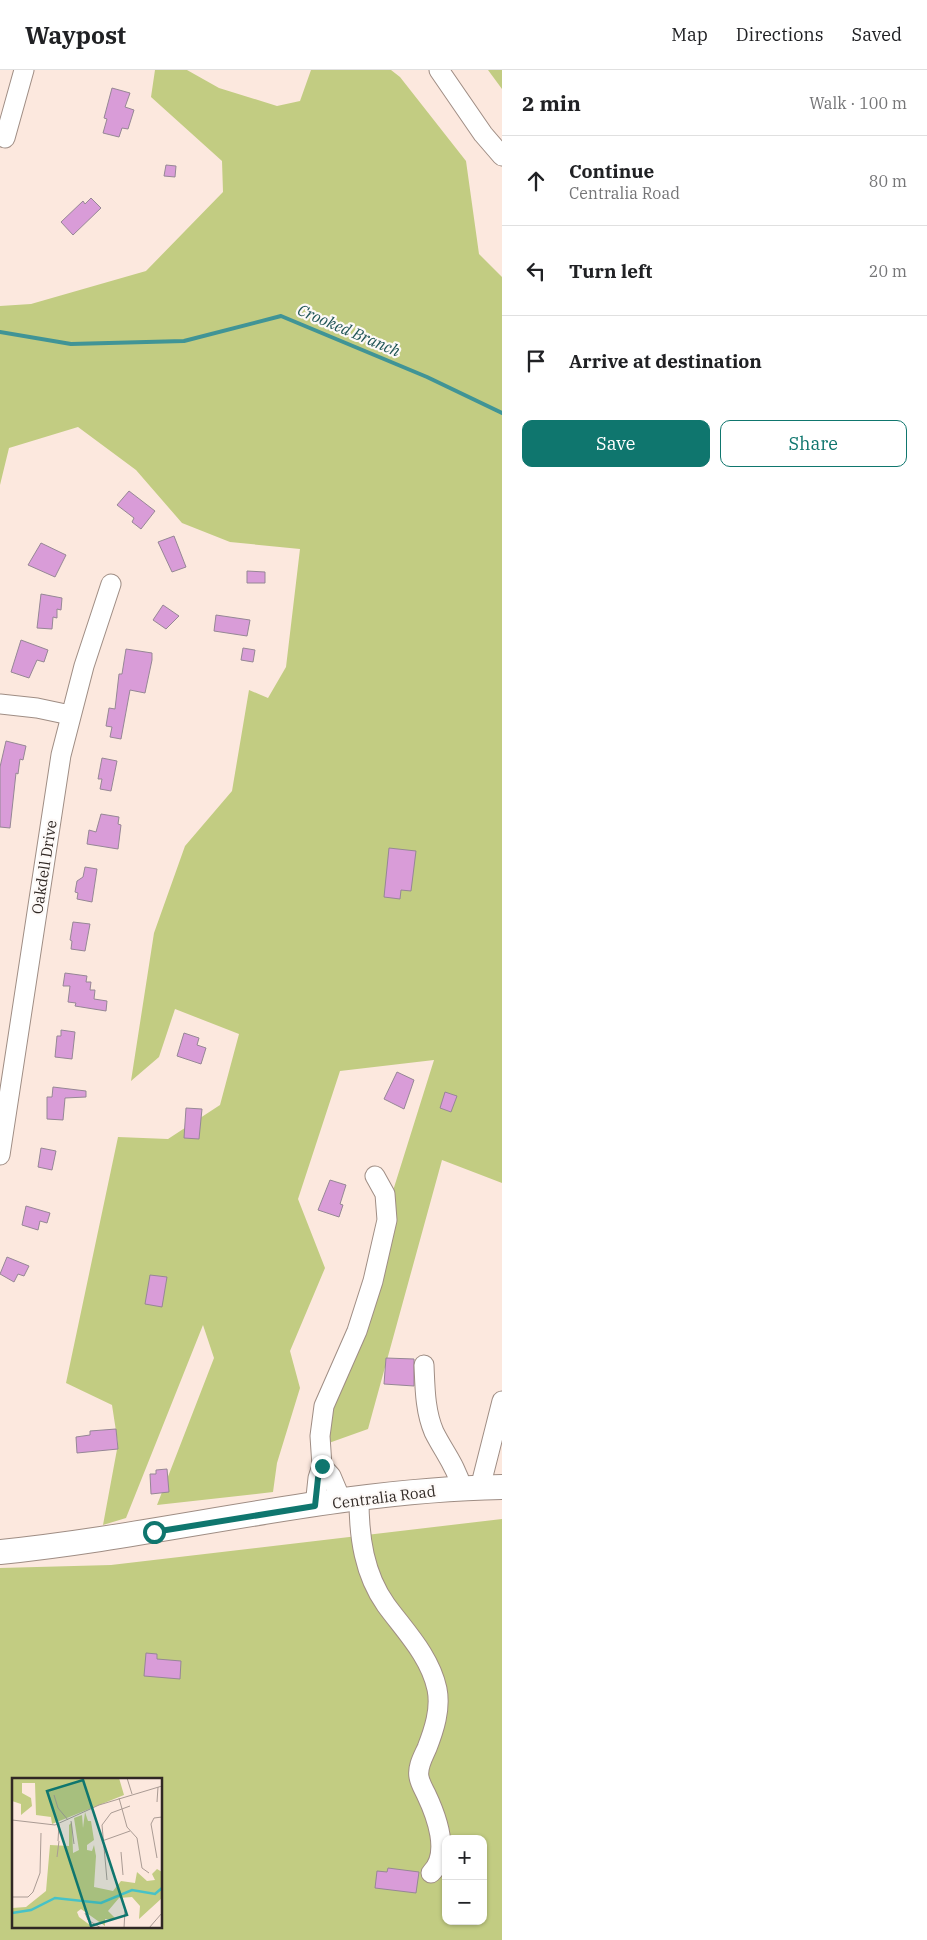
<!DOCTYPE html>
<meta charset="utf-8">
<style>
body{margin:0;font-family:"IBM Plex Serif",serif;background:#f2f2f2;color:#202124}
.controls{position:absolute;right:15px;bottom:15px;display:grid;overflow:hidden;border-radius:10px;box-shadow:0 1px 4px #0004}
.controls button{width:45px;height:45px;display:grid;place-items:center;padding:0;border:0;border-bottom:1px solid #e0e0e0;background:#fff;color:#202124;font:25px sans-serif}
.stop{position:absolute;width:15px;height:15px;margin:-11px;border:4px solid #0f766e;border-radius:50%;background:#fff}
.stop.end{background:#0f766e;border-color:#fff;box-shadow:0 1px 5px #0008}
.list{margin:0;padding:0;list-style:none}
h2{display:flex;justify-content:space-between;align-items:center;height:65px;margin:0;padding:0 20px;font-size:21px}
h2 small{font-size:16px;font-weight:400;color:#757577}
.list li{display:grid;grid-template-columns:32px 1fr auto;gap:15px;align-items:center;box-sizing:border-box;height:90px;padding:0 20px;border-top:1px solid #e0e0e0}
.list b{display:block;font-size:19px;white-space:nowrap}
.list p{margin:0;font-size:16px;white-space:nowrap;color:#757577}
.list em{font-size:16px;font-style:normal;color:#757577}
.actions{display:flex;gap:10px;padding:15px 20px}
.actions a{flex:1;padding:11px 0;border:1px solid #0f766e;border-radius:10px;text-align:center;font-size:18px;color:#0f766e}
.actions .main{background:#0f766e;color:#fff}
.icon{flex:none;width:28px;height:28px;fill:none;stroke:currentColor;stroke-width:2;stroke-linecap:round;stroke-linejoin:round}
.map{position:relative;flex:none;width:502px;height:1870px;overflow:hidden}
header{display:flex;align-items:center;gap:30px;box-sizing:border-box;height:70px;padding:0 25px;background:#fff;border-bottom:1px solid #e0e0e0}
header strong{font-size:24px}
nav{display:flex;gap:28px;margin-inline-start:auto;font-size:18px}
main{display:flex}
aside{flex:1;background:#fff}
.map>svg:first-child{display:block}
</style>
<header>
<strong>Waypost</strong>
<nav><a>Map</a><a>Directions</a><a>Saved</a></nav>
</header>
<main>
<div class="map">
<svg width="502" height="1870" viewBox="0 0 502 1870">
<rect width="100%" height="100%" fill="#fce8de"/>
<path fill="#c2cc82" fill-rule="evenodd" d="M155,0H187L219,18L277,36L300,31L311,0H391L400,7L466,91L479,184L502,207V1113L442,1090L368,1359L312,1379L434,990L340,1001L298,1129L325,1198L290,1281L300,1318L277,1393L273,1422L157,1435L214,1288L203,1255L126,1448L103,1455L118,1374L112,1335L66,1313L118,1067L168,1069L220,1035L239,964L175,939L159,987L131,1011L154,863L185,776L232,721L249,620L268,628L286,597L300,479L230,472L182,453L136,400L78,357L9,378L0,415V236L31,234L146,201L223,122L222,91L151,27Z
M488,0H502V19Z
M502,1449V1870H0V1498L111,1495ZM14,1709H161V1856H14ZM446,1769H483V1851H446Z"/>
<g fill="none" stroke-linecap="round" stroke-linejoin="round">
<path stroke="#409496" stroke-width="4" d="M0,262L71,274L184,271L281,246L427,307L502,343"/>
</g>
<path fill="#d99cd8" stroke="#968795" d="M112,18L130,23L125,37L134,40L128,59L122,58L119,67L103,63L107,49L104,48Z
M166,95L176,96L175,107L164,106Z
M91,128L101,138L73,165L61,152L83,131L85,134Z
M129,421L155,441L141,459L132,452L134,448L117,435Z
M174,466L186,497L172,502L158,472Z
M41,473L66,485L55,507L28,495Z
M247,501L265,502V513H247Z
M41,524L62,528L61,540L57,539V548L53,547L52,559L37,558Z
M163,535L179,546L166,559L153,550Z
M216,545L250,550L247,566L214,561Z
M21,570L48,580L44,592L37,590L29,608L11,602Z
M243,578L255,580L253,592L241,590Z
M126,579L152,583V590L145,623L130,620L121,669L110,667L112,657L106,656L109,638L115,639L119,604H122Z
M6,671L26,676L23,690L20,689L18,704L16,703L10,758L0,757V697Z
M102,688L117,691L111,721L100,719L102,709H98Z
M101,744L119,747L118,754L121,755L118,779L87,774L89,760L96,762Z
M389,778L416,781L411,821L401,820L400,829L384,827Z
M85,797L97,799L92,832L77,829L78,823L75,822L77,811L83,807Z
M73,852L90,854L85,881L71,879L72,871L70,870Z
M65,903L87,906L86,912H91L90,920H95L94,929L107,931L106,941L75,936L76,933L68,932L70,916H63Z
M61,960L75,962L72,989L55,987L57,966H61Z
M184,963L199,968L197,975L206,978L201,994L177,986Z
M397,1002L414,1010L404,1039L384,1029Z
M53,1017L86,1021V1027L65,1028L63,1050L47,1049V1027H52Z
M445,1022L457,1026L451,1042L440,1038Z
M186,1038L202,1039L199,1069L184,1068Z
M41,1078L56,1081L52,1100L38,1097Z
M330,1110L346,1115L340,1134L343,1135L339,1147L318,1140Z
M26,1136L50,1143L47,1153L40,1151L38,1160L22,1155Z
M7,1187L29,1196L24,1206L18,1204L14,1212L0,1204Z
M150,1205L167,1207L162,1237L145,1234Z
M386,1288L414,1289V1316L384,1314Z
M116,1359L118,1379L77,1383L76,1367L90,1365V1361Z
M167,1399L169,1422L151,1424L150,1404H156V1400Z
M146,1583L157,1584V1589L181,1591L180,1609L144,1606Z
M388,1798L419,1802L416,1823L375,1818L377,1801L387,1802Z"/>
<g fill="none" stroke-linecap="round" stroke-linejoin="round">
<g stroke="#9f8d84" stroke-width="21">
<path id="minor" d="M439,0L483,64L502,86
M5,68L24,0
M0,634L37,638L70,645
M0,1085L61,685L84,596L111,514
M424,1295C425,1318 425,1341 434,1362C444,1382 456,1396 462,1418
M322,1396L320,1366L324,1336L357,1261L373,1211L387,1150L385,1124L375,1106
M480,1418L502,1331
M359,1430C359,1467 364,1504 386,1535C405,1561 430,1586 437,1619C441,1639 434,1660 427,1678C423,1687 417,1697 419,1707C420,1713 423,1718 426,1724C436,1745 451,1784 431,1803
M315,1436L318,1408L322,1396L331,1406L342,1432"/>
</g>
<g stroke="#9f8d84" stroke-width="26">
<path id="major" d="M0,1482C167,1465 333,1420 502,1417"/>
</g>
<use href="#minor" stroke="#fff" stroke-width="19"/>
<use href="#major" stroke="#fff" stroke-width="24"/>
</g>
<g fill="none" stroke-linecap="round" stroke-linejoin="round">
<path stroke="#0f766e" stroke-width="6" d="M154,1462L315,1436L318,1408L322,1396"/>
</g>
<g text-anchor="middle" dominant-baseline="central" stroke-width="4.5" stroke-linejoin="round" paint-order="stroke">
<g font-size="15" fill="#302824" stroke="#fdf9f7">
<text transform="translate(44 797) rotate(-81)">Oakdell Drive</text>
<text transform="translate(384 1427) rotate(-7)">Centralia Road</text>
</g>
<g font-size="16" font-style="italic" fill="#215557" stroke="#fdf9f7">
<text transform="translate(349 260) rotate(23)">Crooked Branch</text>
</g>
</g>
<g transform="translate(12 1708)">
<rect width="150" height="150" fill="#fce8de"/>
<path d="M0,0H107L112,17L40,46L39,39L24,37L23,5H10V15L19,20L20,28L9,37V26L0,23ZM73,34L76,43H79L82,62L75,67V72L80,73L82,67L84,78L82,109L101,113L109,103L123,105L125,94L135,103L143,102L140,96L145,91L150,94V120L127,141L128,128L120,119L107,120L96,133L104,141H93V148L69,131L65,134L67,139L82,150H0V130L14,129L34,113L38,67L57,68V47L60,44L61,75L67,72L62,40L70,37L71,50Z" fill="#c2cc82"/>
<path fill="none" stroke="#47c2c7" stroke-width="2.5" d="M0,135L19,132L43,120L89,125L120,112L143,116L150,110"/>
<path fill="none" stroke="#aa9b94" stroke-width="1" d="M115,0L120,16M42,17L46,30L56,42M107,20L115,49L125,60L130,90L137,95M145,24L146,9M0,42L43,47L87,27L150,8M59,43L62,66M46,63L47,46M90,63L118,53M109,74L111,97M45,79L47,63M145,80L139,46L142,40L150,39M95,102L90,47L99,35L118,28M0,119H16L21,114L28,95L29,55M73,135L76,142L89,150M112,150L113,132M137,150L150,135"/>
<path fill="#0f766e" fill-opacity="0.15" stroke="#0f766e" stroke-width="2.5" d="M71,2L115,137L79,148L35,13Z"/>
<rect width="150" height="150" fill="none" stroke="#302824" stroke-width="2.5"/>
</g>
</svg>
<div class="controls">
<button>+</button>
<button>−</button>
</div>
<div class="stop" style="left:154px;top:1462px"></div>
<div class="stop end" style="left:322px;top:1396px"></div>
</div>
<aside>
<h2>2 min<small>Walk · 100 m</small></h2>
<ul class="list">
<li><svg class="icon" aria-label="ahead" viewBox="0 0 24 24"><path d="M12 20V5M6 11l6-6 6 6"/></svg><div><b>Continue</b><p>Centralia Road</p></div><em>80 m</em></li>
<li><svg class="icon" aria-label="left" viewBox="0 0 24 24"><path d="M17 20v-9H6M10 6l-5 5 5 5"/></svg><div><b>Turn left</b></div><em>20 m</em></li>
<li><svg class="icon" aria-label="arrive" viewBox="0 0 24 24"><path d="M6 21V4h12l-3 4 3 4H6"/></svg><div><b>Arrive at destination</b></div></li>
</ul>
<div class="actions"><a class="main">Save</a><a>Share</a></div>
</aside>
</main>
